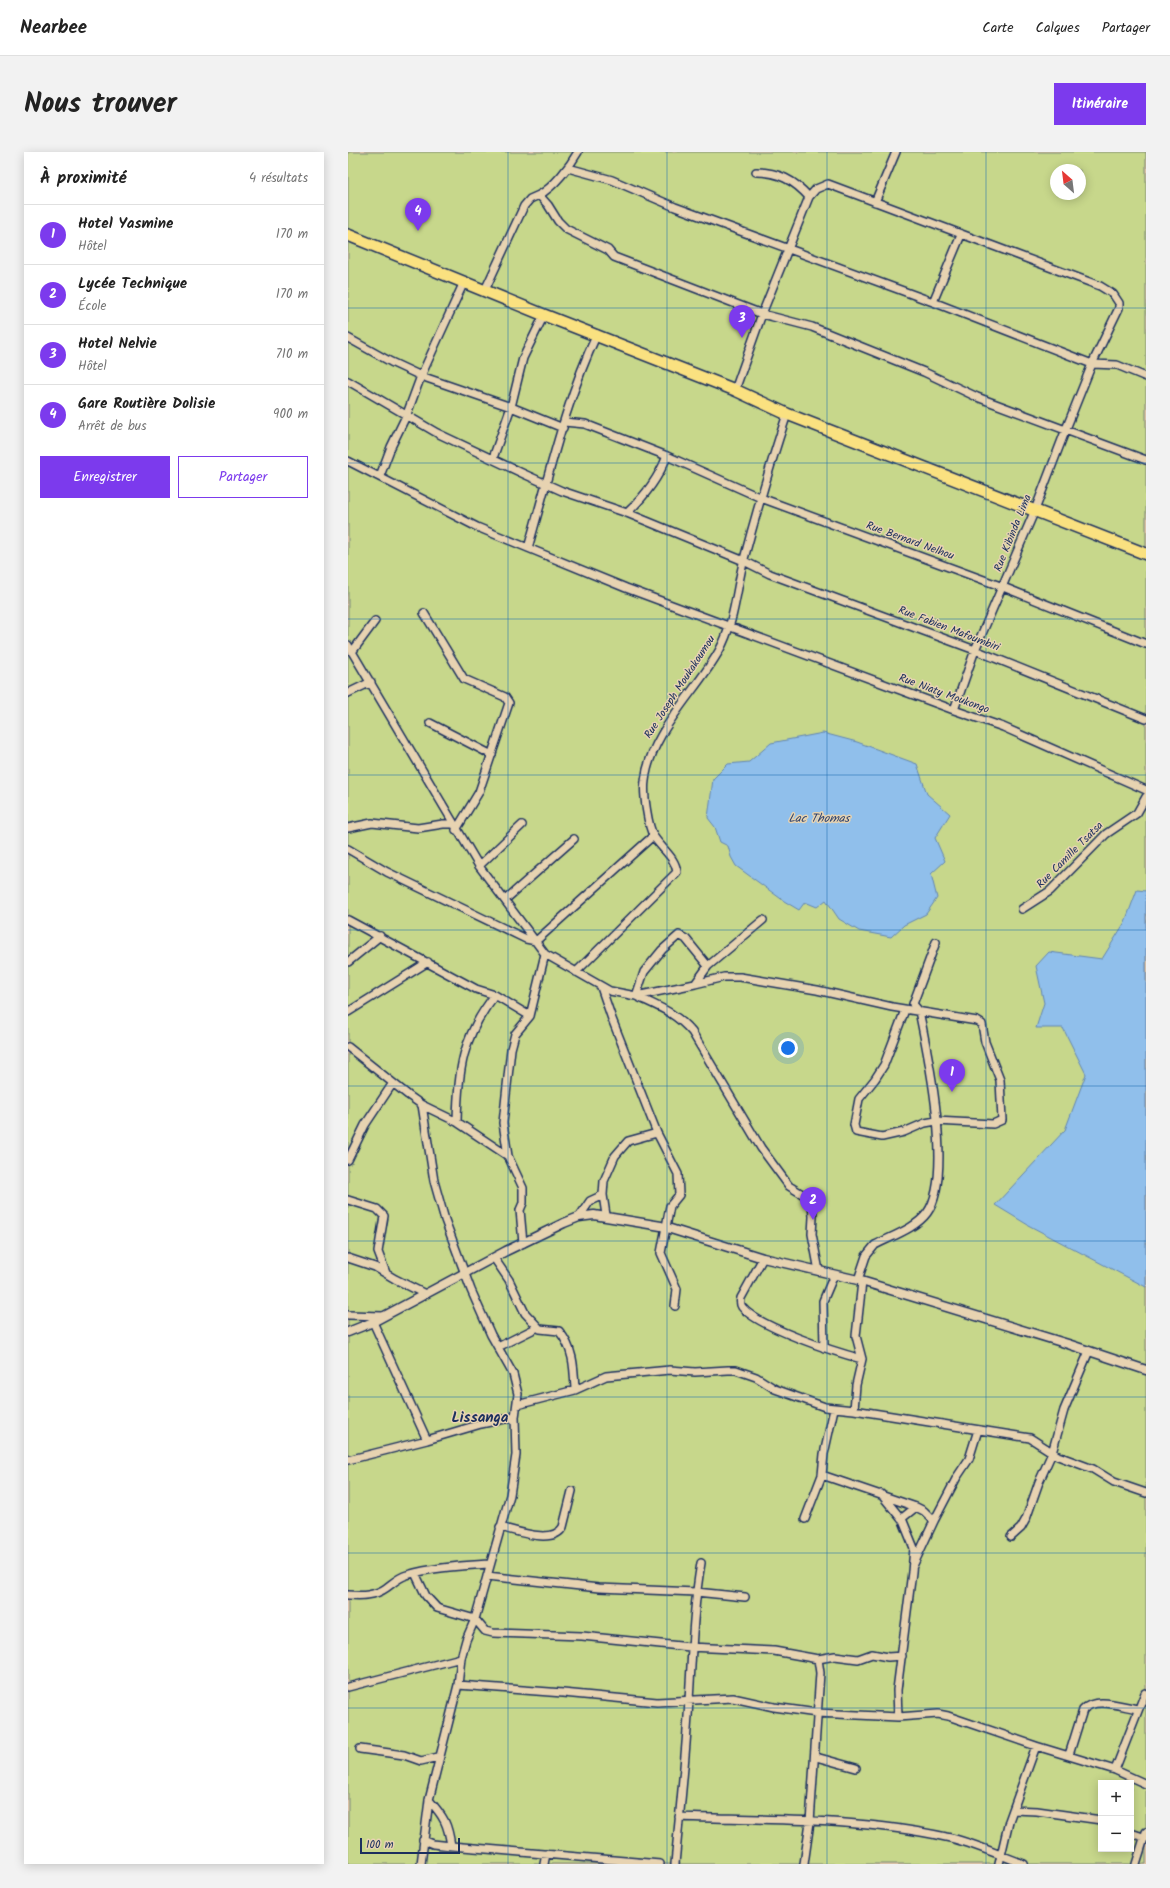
<!DOCTYPE html>
<html lang="fr">
<meta charset="utf-8">
<style>
body{margin:0;font-family:Kalam,sans-serif;background:#f2f2f2;color:#222}
.controls{position:absolute;right:12px;bottom:12px;display:grid;overflow:hidden;border-radius:0px;box-shadow:0 2px 10px #0003}
.controls button{width:36px;height:36px;display:grid;place-items:center;padding:0;border:0;border-bottom:1px solid #e0e0e0;background:#fff;color:#222;font:20px sans-serif}
.compass{position:absolute;left:702px;top:12px;width:36px;height:36px;border-radius:50%;background:#fff;box-shadow:0 2px 10px #0003;rotate:332deg}
.scale{position:absolute;left:12px;bottom:10px;width:100px;box-sizing:border-box;padding-left:4px;border:2px solid #1b2f5e;border-top:0;font-size:11px;line-height:14px;white-space:nowrap;color:#1b2f5e;-webkit-text-stroke:3px #e7d3b1;paint-order:stroke}
.you{position:absolute;left:440px;top:896px;width:14px;height:14px;margin:-10px;border:3px solid #fff;border-radius:50%;background:#1a73e8;box-shadow:0 0 0 6px #1a73e833}
.badge{display:grid;place-items:center;width:26px;height:26px;border-radius:50%;background:#7c3aed;color:#fff;font-size:13px;font-weight:700}
.pin{position:absolute;translate:-50% -33px;filter:drop-shadow(0 1px 2px #0008)}
.pin::after{content:'';position:absolute;top:21px;width:14px;height:12px;background:inherit;clip-path:polygon(0 0,100% 0,50% 100%)}
.list{margin:0;padding:0;list-style:none}
h2{display:flex;justify-content:space-between;align-items:center;height:52px;margin:0;padding:0 16px;font-size:17px}
h2 small{font-size:13px;font-weight:400;color:#767676}
.list li{display:grid;grid-template-columns:26px 1fr auto;gap:12px;align-items:center;box-sizing:border-box;height:60px;padding:0 16px;border-top:1px solid #e0e0e0}
.list b{display:block;font-size:15px;white-space:nowrap}
.list p{margin:0;font-size:13px;white-space:nowrap;color:#767676}
.list em{font-size:13px;font-style:normal;color:#767676}
.actions{display:flex;gap:8px;padding:12px 16px}
.actions a{flex:1;padding:9px 0;border:1px solid #7c3aed;border-radius:0px;text-align:center;font-size:14px;color:#7c3aed}
.actions .main{background:#7c3aed;color:#fff}
.map{position:relative;flex:none;width:798px;height:1712px;overflow:hidden;border-radius:0px}
header{display:flex;align-items:center;gap:24px;box-sizing:border-box;height:56px;padding:0 20px;background:#fff;border-bottom:1px solid #e0e0e0}
header strong{font-size:19px}
nav{display:flex;gap:22px;margin-inline-start:auto;font-size:14px}
.intro{display:flex;align-items:center;justify-content:space-between;box-sizing:border-box;height:96px;padding:0 24px}
h1{margin:0;font-size:28px}
.button{padding:10px 18px;border-radius:0px;background:#7c3aed;color:#fff;font-size:14px;font-weight:700}
main{display:flex;gap:24px;padding:0 24px}
aside{flex:1;background:#fff;border-radius:0px;box-shadow:0 2px 10px #0003}
.map>svg:first-child{display:block}
</style>
<header>
<strong>Nearbee</strong>
<nav><a>Carte</a><a>Calques</a><a>Partager</a></nav>
</header>
<div class="intro"><h1>Nous trouver</h1><a class="button">Itinéraire</a></div>
<main>
<aside>
<h2>À proximité<small>4 résultats</small></h2>
<ul class="list">
<li><span class="badge">1</span><div><b>Hotel Yasmine</b><p>Hôtel</p></div><em>170 m</em></li>
<li><span class="badge">2</span><div><b>Lycée Technique</b><p>École</p></div><em>170 m</em></li>
<li><span class="badge">3</span><div><b>Hotel Nelvie</b><p>Hôtel</p></div><em>710 m</em></li>
<li><span class="badge">4</span><div><b>Gare Routière Dolisie</b><p>Arrêt de bus</p></div><em>900 m</em></li>
</ul>
<div class="actions"><a class="main">Enregistrer</a><a>Partager</a></div>
</aside>
<div class="map">
<svg width="798" height="1712" viewBox="0 0 798 1712">
<rect width="100%" height="100%" fill="#e5c9ad"/>
<filter id="ink" filterUnits="userSpaceOnUse"><feTurbulence type="fractalNoise" baseFrequency=".025" numOctaves="2"/><feDisplacementMap in="SourceGraphic" scale="8" xChannelSelector="R" yChannelSelector="G"/><feConvolveMatrix kernelMatrix="1 2 1 2 8 2 1 2 1" color-interpolation-filters="sRGB"/></filter>
<g filter="url(#ink)">
<path fill="#c7d78b" stroke="#718374" fill-rule="evenodd" d="M0,0H798V1712H0ZM708,18H732V42H708ZM753,1631H783V1697H753Z"/>
<path fill="#90bfeb" stroke="#6185b3" d="M475,581L509,590L569,612L579,642L602,662L587,686L597,709L583,722L589,746L578,762L556,773L543,785L511,779L491,767L478,748L469,755L457,750L451,758L436,749L388,714L383,705L380,694L372,690L367,675L360,666L365,627L380,612L401,610L423,591Z
M789,738L798,739V1135L680,1073L647,1053L717,978L738,922L715,876H688L696,851L688,814L701,800L754,807L777,770Z"/>
<g fill="none" stroke-linecap="round" stroke-linejoin="round">
<g stroke="#1b2f5e" stroke-width="10">
<path id="minor" d="M230,0C222,14 206,35 191,43L200,53L210,69L218,77L260,98L266,105L414,162L464,175L576,220L629,245L798,308
M220,16L264,28L327,55L585,150L744,212L769,213L798,225
M408,20C430,20 446,28 461,45
M527,50L548,0
M137,138L176,54L182,47L191,43
M585,150L613,83
M0,186L43,210L73,224L163,255L215,276
M0,229L89,281L176,322L214,339L279,361L396,409L422,422L627,498L798,567
M387,238L414,162L461,45L468,37L480,32L752,134L765,142L771,151V156L744,212L718,277L687,358L627,498L606,558
M216,270L237,272L319,304L413,346L655,435L798,492
M145,306L163,255L175,206L196,163
M0,309L129,375L180,396L278,436L606,558L655,575L798,638
M32,324L43,295L59,262L73,224L116,130
M279,361C295,346 311,325 319,304
M180,396C201,324 217,250 249,182
M76,461L116,527L157,545L161,551L131,640L108,678
M0,493L131,714L197,802L182,864L167,882L163,897L155,971L160,1004L175,1036V1051L172,1058L175,1091
M4,500L27,469
M0,541L23,530
M82,571L144,603
M0,676L24,671L70,676L95,672H105
M0,697L39,720L178,787L188,789L305,684
M131,714L174,673
M157,748L226,687
M674,757L702,739L758,682L789,661L798,645
M0,768L128,837L147,843L182,864
M197,802L262,839L288,844L296,820L314,798L331,783L338,787L360,814
M0,810L32,784
M228,820L329,720C327,705 314,697 306,685C300,675 295,641 297,629C302,581 348,540 371,499C387,470 388,438 396,407C409,358 423,310 439,262
M347,832L376,825H392L469,838L544,855L629,869L634,872L637,890L652,928L654,968L645,972L588,969L577,971L556,980L534,985L508,980L506,973L511,947L527,927L536,913L557,858
M253,835L264,867L309,981L330,1022L331,1043L322,1054L313,1101L329,1137L327,1154
M288,844C311,855 327,860 344,880L413,996L441,1034L464,1048L465,1065L464,1082L471,1119
M288,844L347,832L360,814L415,768
M0,860L80,810
M0,895L60,943L74,953L109,970L160,1004
M109,970C110,918 114,885 147,843
M0,1008L17,973L45,931
M0,1048L29,1057L36,1064L30,1100L38,1121
M258,1063L255,1043L256,1029L267,1004L280,989L309,981
M231,1065L242,1049L255,1043
M0,1106L27,1115L47,1127L77,1142
M146,1106L161,1128L177,1161L192,1177L211,1179C226,1197 226,1216 227,1238
M415,1106L393,1146C392,1150 392,1152 394,1155C410,1175 487,1200 514,1207
M510,1128L518,1104L527,1093C544,1084 568,1076 579,1061C606,1025 580,902 571,859L565,852L588,790
M514,1130L508,1184L514,1207L508,1233L506,1258L682,1286L710,1304L745,1317L766,1330L798,1341
M0,1163L35,1164
M25,1170L79,1288
M150,1195L190,1175
M476,1196L475,1149L486,1123
M169,1253L227,1238L258,1224L322,1218L347,1220L380,1218H388L408,1225L427,1237L477,1255L506,1258
M0,1308L79,1288L133,1272L167,1265
M474,1323L568,1355L576,1359L586,1369
M533,1342L555,1369L566,1396L564,1420L549,1538L550,1565
M457,1367L474,1323L476,1302L486,1257
M553,1367L568,1355
M152,1375C169,1379 205,1393 215,1375L224,1339
M663,1385L673,1376L678,1367L691,1330L704,1301L716,1258L741,1199
M565,1414L586,1369L609,1325L621,1307L630,1278
M67,1421L78,1444L89,1456L127,1467L137,1479L145,1481L234,1484L342,1495L426,1499L470,1507L487,1504L510,1507L524,1502L540,1505L554,1504
M139,1424L251,1436L348,1440L397,1445
M0,1443C14,1444 27,1444 38,1436C45,1431 51,1425 59,1423C86,1415 114,1414 141,1412
M110,1533L215,1541L309,1550L385,1546L426,1555L469,1561L550,1565L590,1562L600,1564L688,1594L767,1618L798,1632
M0,1535L113,1506
M12,1597L56,1603L73,1609L90,1605
M721,1603L735,1558C747,1544 775,1555 790,1557
M468,1605L508,1616
M767,1618L797,1541
M81,1648C96,1665 100,1672 103,1694
M665,1658L689,1659L753,1668
M331,1665C420,1668 511,1666 598,1685C624,1690 650,1703 676,1712
M783,1681L798,1686
M75,1688L85,1692L103,1694L312,1712
M73,1712L81,1648L110,1533L113,1506L118,1488L127,1467L162,1343L168,1303L167,1265L170,1242L165,1222L143,1183L123,1138L97,1068L86,1029L74,953
M196,1712L198,1702
M327,1712C332,1657 338,1603 341,1548C344,1502 345,1457 353,1411
M456,1712L462,1670L472,1521L470,1507
M651,1712L661,1669L688,1594
M788,1712L798,1680"/>
</g>
<g stroke="#1b2f5e" stroke-width="11">
<path id="tertiary" d="M0,1180L25,1170L158,1099L216,1071L231,1065L246,1063L313,1074L415,1106L510,1128L720,1192L798,1218"/>
</g>
<g stroke="#1b2f5e" stroke-width="14">
<path id="trunk" d="M0,83L196,163L387,238L439,262L798,402"/>
</g>
<use href="#minor" stroke="#e7d3b1" stroke-width="7"/>
<use href="#tertiary" stroke="#e7d3b1" stroke-width="8"/>
<use href="#trunk" stroke="#fae180" stroke-width="11"/>
</g>
</g>
<path fill="none" stroke="#1f6fb2" stroke-width="1" stroke-opacity="0.55" d="M160,0V1712M319,0V1712M479,0V1712M638,0V1712M0,156H798M0,311H798M0,467H798M0,623H798M0,778H798M0,934H798M0,1089H798M0,1245H798M0,1401H798M0,1556H798"/>
<g text-anchor="middle" dominant-baseline="central" stroke-width="3" stroke-linejoin="round" paint-order="stroke">
<g font-size="11" fill="#1b2f5e" stroke="#e7d3b1">
<text transform="translate(665 381) rotate(-68)">Rue Kibinda Lima</text>
<text transform="translate(562 389) rotate(20)">Rue Bernard Nelhou</text>
<text transform="translate(601 477) rotate(21)">Rue Fabien Mafoumbiri</text>
<text transform="translate(332 535) rotate(-57)">Rue Joseph Moukakoumou</text>
<text transform="translate(596 542) rotate(20)">Rue Niaty Moukongo</text>
<text transform="translate(722 703) rotate(-45)">Rue Camille Tsatsa</text>
</g>
<g font-size="12" font-style="italic" fill="#273d6c" stroke="#e7d3b1">
<text x="471" y="666">Lac Thomas</text>
</g>
<g font-size="15" font-weight="bold" fill="#1b2f5e" stroke="#e7d3b1">
<text x="132" y="1266">Lissanga</text>
</g>
</g>
</svg>
<div class="controls">
<button>+</button>
<button>−</button>
</div>
<svg class="compass" viewBox="-18 -18 36 36"><path d="M0-13l5 13h-10z" fill="#e53935"/><path d="M0 13l5-13h-10z" fill="#767676"/></svg>
<div class="scale">100 m</div>
<div class="you"></div>
<div class="pin badge" style="left:604px;top:940px">1</div>
<div class="pin badge" style="left:465px;top:1068px">2</div>
<div class="pin badge" style="left:394px;top:186px">3</div>
<div class="pin badge" style="left:70px;top:79px">4</div>
</div>
</main>
